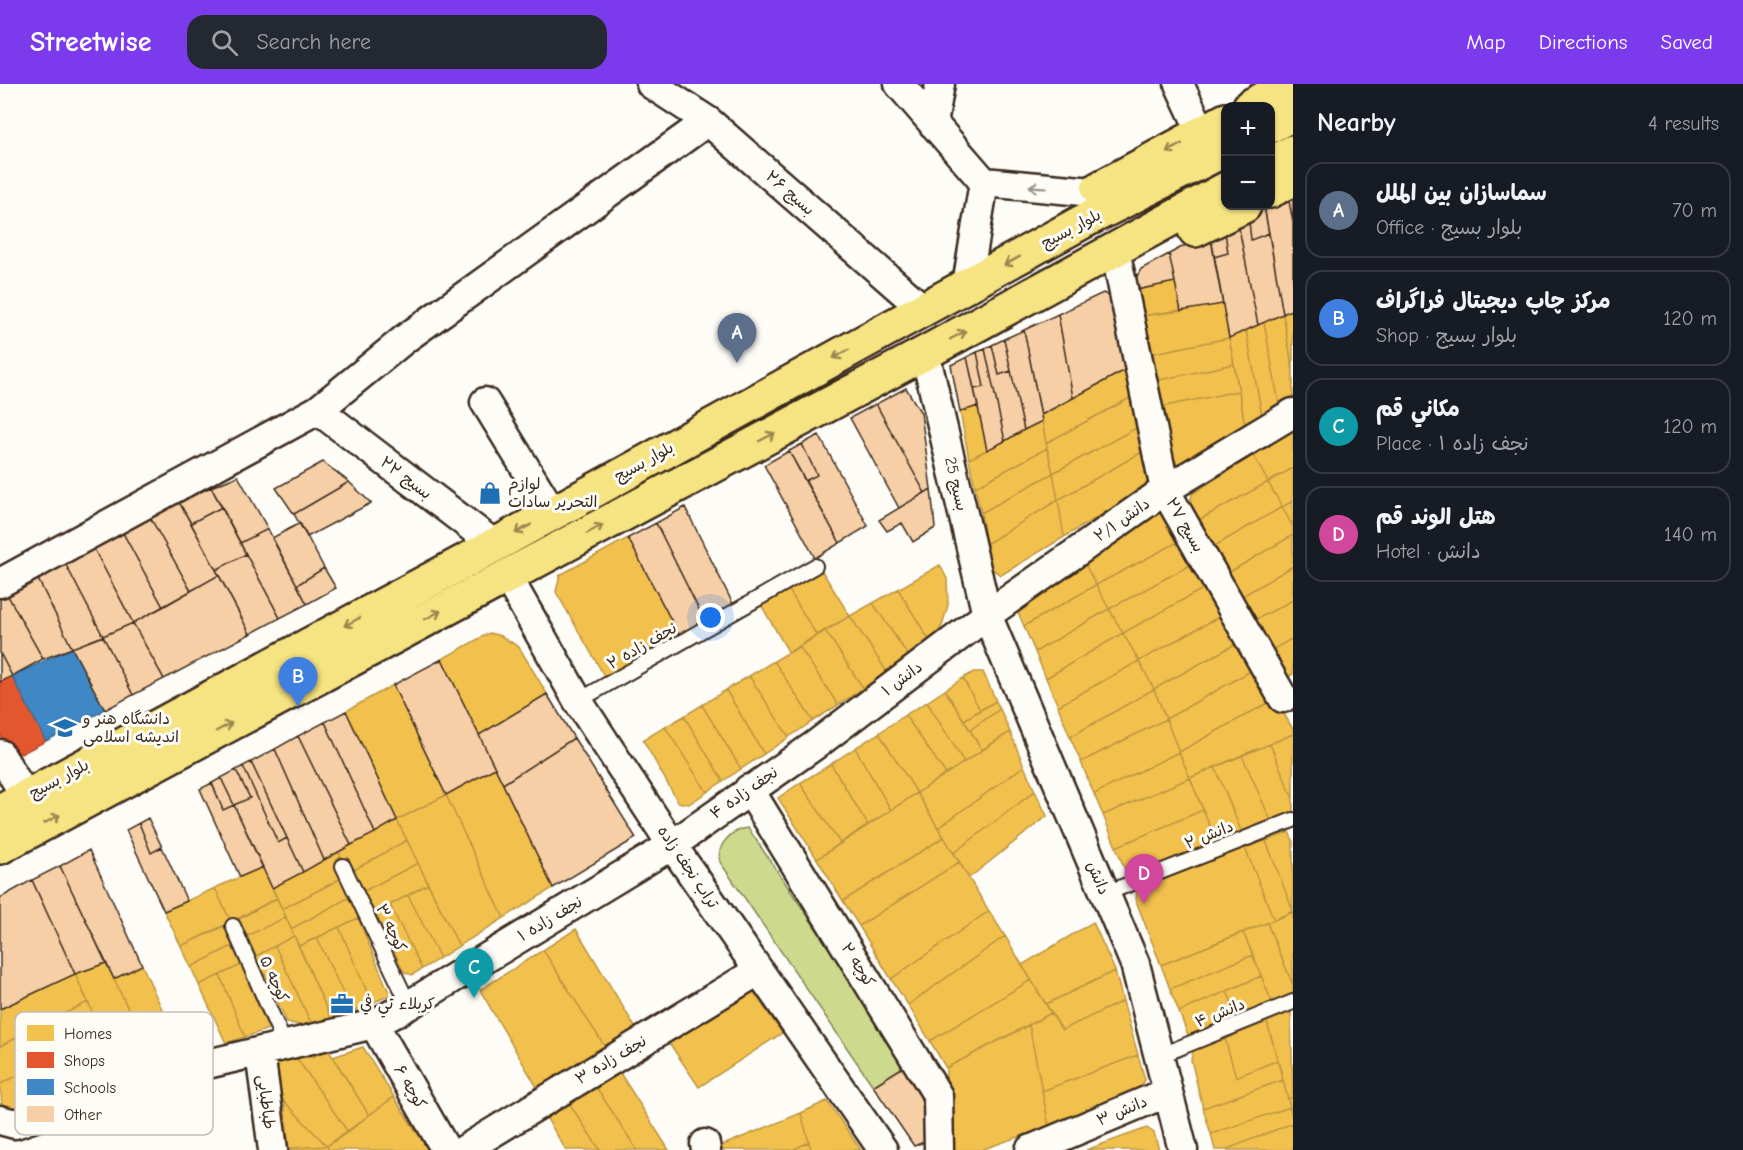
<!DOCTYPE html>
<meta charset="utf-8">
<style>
body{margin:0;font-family:"Comic Neue","Playpen Sans Arabic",sans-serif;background:#242831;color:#f1f3f6}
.controls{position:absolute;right:18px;top:18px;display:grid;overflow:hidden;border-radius:12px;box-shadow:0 2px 4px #0004}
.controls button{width:54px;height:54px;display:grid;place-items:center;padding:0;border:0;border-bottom:2px solid #363941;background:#171b24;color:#f1f3f6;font:30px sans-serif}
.you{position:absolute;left:711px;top:534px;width:21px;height:21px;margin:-15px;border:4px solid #fff;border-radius:50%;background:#1a73e8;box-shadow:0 0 0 9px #1a73e833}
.badge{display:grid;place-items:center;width:39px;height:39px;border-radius:50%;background:#7c3aed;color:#fff;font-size:20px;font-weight:700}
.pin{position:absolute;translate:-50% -50px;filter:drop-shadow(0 2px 3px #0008)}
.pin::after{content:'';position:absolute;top:32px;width:21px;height:18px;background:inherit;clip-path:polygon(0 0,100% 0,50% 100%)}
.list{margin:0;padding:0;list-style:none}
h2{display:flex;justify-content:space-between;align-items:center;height:78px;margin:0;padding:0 24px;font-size:26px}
h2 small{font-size:20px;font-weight:400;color:#9ea1a6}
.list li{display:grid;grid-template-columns:39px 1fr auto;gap:18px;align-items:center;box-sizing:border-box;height:96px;margin:0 12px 12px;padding:0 12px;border:2px solid #363941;border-radius:18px}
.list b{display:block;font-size:22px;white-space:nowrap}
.list p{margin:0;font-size:20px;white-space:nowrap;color:#9ea1a6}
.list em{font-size:20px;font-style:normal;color:#9ea1a6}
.icon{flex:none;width:33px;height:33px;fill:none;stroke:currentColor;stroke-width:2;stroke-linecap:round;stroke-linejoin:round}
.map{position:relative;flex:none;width:1293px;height:1066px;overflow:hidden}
header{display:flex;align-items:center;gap:36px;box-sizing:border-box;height:84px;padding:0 30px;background:#7c3aed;color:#fff}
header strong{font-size:28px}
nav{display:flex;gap:33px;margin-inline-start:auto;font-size:21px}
.search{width:420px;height:54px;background:#242831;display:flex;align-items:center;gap:15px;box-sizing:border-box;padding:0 21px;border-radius:18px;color:#9ea1a6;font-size:22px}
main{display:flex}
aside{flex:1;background:#171b24}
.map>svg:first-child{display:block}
</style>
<header>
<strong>Streetwise</strong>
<div class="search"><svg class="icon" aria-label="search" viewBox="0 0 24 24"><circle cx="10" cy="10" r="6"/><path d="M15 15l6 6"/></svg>Search here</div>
<nav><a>Map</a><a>Directions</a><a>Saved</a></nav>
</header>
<main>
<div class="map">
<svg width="1293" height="1066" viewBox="0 0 1293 1066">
<rect width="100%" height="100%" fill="#fdfcf7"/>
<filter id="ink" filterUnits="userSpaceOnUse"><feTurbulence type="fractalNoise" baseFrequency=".0167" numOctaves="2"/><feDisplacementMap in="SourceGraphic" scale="12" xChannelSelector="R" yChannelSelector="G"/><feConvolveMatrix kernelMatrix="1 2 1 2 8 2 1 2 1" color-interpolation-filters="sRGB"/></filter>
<g filter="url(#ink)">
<path fill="#cdd98c" stroke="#848255" stroke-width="1.5" d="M748,744L908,980L873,1002L720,778C716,761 732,745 748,744Z"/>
<path fill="#f2c14e" stroke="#bb9440" stroke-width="1.5" d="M1175,198L1181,227L1141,232L1136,206Z
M1223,220L1229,254L1149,270L1141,232Z
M1293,225V287L1283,230Z
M1283,230L1293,287V312L1279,320L1264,238Z
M1264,238L1279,320L1262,331L1246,246Z
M1246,246L1262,331L1245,341L1229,254Z
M1229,254L1234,280L1155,297L1149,270Z
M1234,280L1239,307L1160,323L1155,297Z
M1127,285L1132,313L1046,359L1041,331Z
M1239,307L1245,341L1179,380L1171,374L1160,323Z
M1132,313L1138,343L1053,389L1046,359Z
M978,322L987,366L969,375L960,328Z
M1042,337L1047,364L975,403L969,375Z
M1138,343L1142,368L1058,416L1053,389Z
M1293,345V384L1268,398L1253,371Z
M1047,364L1053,389L981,429L975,403Z
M1142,368L1148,403L1064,453L1058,416Z
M1253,371L1268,398L1197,437L1189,423L1192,410Z
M1293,384V417L1282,423L1268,398Z
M1053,389L1058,416L986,460L981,429Z
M1268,398L1282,423L1213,463L1197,437Z
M1058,416L1064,453L1001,491L990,484L986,460Z
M1293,417V443L1282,423Z
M1159,421L1180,457L1096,501L1080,471Z
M1282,423L1293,443V451L1228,489L1213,463Z
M1293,451V482L1241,513L1228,489Z
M628,454L679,551L605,593L556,508L560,491Z
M1180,457L1194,479L1109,525L1096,501Z
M1080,471L1096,501L1024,542L1017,526Z
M1194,479L1208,502L1123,549L1109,525Z
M940,481L947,495L948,521L942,542L931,559L898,505Z
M1293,482V516L1255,536L1241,513Z
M820,484L850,532L817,552L787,503Z
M1096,501L1109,525L1035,568L1024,542Z
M1208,502L1224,530L1139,577L1123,549Z
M787,503L817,552L789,569L760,519Z
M898,505L931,559L909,573L873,519Z
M1293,516V554L1272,566L1255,536Z
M873,519L909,573L887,588L850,532Z
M1109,525L1123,549L1046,594L1035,568Z
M1224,530L1241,557L1154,605L1139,577Z
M850,532L887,588L863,604L825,546Z
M825,546L863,604L838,621L799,562Z
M489,549L501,552L519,563L547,610L479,651L442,575Z
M1123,549L1139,577L1058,622L1046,594Z
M1293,554V590L1288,593L1272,566Z
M1241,557L1256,584L1166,635L1154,605Z
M799,562L838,621L813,637L774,577Z
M774,577L813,637L789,653L749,592Z
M1139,577L1154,605L1070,653L1058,622Z
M1256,584L1275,615L1179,668L1166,635Z
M974,588H983L996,617L980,626L963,594Z
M749,592L789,653L764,670L726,606Z
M963,594L980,626L964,636L945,606Z
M393,601L446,711L397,736L346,627Z
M1154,605L1166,635L1081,678L1070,653Z
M726,606L764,670L741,685L702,621Z
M945,606L982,666L964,678L927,618Z
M1275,615L1293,645V650L1190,694L1179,668Z
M996,617L1000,625L970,646L964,636Z
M927,618L964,678L946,690L905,631Z
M702,621L741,685L723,697L684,632Z
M1000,625L1010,648L982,666L970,646Z
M905,631L946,690L917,709L879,649Z
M684,632L723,697L707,708L665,643Z
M1166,635L1179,668L1094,710L1081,678Z
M665,643L707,708L689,720L678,718L643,656Z
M1010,648L1024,682L938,744L917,709Z
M879,649L917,709L891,726L855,664Z
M1293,650V715L1270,660Z
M1270,660L1293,715V728L1271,737L1242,671Z
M855,664L891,726L868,741L831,680Z
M1179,668L1190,694L1103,731L1094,710Z
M1242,671L1271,737L1242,749L1215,683Z
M831,680L868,741L840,759L800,699Z
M1024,682L1035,707L954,769L938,744Z
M1215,683L1242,749L1217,759L1190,694Z
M495,684L553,804L504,834L446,711Z
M1190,694L1203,726L1116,763L1103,731Z
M800,699L840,759L817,775L778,714Z
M1035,707L1047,732L969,794L954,769Z
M917,709L944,753L843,817L817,775Z
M446,711L504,834L459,862L397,736Z
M1203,726L1217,759L1146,788L1125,786L1116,763Z
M397,736L407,756L354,786L348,773L342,776L339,768Z
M1289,748L1293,757V827L1266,757Z
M944,753L959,778L859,842L843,817Z
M407,756L418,779L364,807L354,786Z
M1266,757L1293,827L1274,836L1245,764Z
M1245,764L1274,836L1161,881L1136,817L1137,804Z
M339,768L342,776L336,780L342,794L282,825L272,804Z
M959,778L989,827L891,895L859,842Z
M418,779L428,800L375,829L364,807Z
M263,783L277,814L231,838L215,804Z
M342,794L350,813L291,845L282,825Z
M428,800L459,862L440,874L408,811Z
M215,804L231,838L181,862L164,827Z
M408,811L440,874L422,885L390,821Z
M350,813L358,834L299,862L291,845Z
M277,814L286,833L247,852L239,835Z
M390,821L422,885L412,891L404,888L375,829Z
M989,827L1005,852L908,921L891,895Z
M1293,828V901L1267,839Z
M286,833L294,852L256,872L247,852Z
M358,834L390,911L372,919L339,843Z
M1093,838L1115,887L1046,920L1022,881Z
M1267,839L1293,901V909L1272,918L1243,848Z
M224,842L232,862L191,883L181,862Z
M339,843L372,919L352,928L317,854Z
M576,845L638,948L609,969L543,866Z
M1243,848L1253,871L1170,905L1161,881Z
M294,852L332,937L314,945L275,862Z
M1005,852L1031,896L930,957L908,921Z
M317,854L352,928L332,937L299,862Z
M232,862L241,881L199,901L191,883Z
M275,862L314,945L287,938L256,872Z
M543,866L609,969L541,1010L480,906Z
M1253,871L1261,892L1179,928L1170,905Z
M106,879L156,983L122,994L75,890Z
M142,881L184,974L156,983L114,895Z
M241,881L268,945L245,953L220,891Z
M1115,887L1123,917L1062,946L1046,920Z
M75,890L88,918L0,962V925Z
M220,891L245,953L226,959L199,901Z
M1261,892L1272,918L1237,932L1227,907Z
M1031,896L1051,929L946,984L930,957Z
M748,900L782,949L699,1003L666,954Z
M1227,907L1237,932L1188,951L1179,928Z
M1123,917L1138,971L1042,1007L1029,941L1051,929L1062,946Z
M88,918L122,994L92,1004L61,931Z
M1291,928L1293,1013L1288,1015L1267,938Z
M61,931L75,965L0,1000V962Z
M1267,938L1278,976L1236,993L1225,955Z
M1029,941L1049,1042L981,1066H946V984Z
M1225,955L1236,993L1278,976L1283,996L1203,1024L1191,976L1193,967Z
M363,963L394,1013L369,1031L333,973Z
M327,964L369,1031L348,1048L296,973L311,967L313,973Z
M75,965L92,1004L11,1031L2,1022L0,1000Z
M1138,971L1145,996L1137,1009L1049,1042L1042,1007Z
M296,973L348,1048L327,1062L284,1017L273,998L274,977Z
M618,986L669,1066H637L594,1000Z
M1283,996L1290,1023L1211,1050L1203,1024Z
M594,1000L637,1066H600L567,1016Z
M394,1013L428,1066H329L327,1062Z
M1293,1013V1034L1288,1015Z
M567,1016L600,1066H566L544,1030Z
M284,1017L327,1062L289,1064Z
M827,1017L861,1066H811L801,1029Z
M1290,1023L1293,1039L1225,1066H1215L1211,1050Z
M801,1029L809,1058L792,1066H722L721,1062Z
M1293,1039V1066H1225Z
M1147,1044L1154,1049L1159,1066H1086Z
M809,1058L811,1066H792Z
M327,1062L329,1066H289V1064Z"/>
<path fill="#e4572e" stroke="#b14a29" stroke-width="1.5" d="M12,592L46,657L21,670L5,660L0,650V598Z"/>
<path fill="#3f88c5" stroke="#3e6c93" stroke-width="1.5" d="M72,564L105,626L46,657L12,592Z"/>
<path fill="#f6cfa6" stroke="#3b2a1e" stroke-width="1.5" d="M1293,104V138L1287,107Z
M1287,107L1293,138V225L1283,230L1264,122Z
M1260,122H1264L1269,149L1251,156L1248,128Z
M1248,128L1251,156L1269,149L1283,230L1258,241L1237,134Z
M1237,134L1258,241L1229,254L1214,173L1228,169L1224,141Z
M1224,141L1228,169L1214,173L1210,148Z
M1210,148L1223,220L1181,227L1169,170Z
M1169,170L1175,198L1136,206L1134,198L1141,185Z
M1103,209L1115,215L1127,285L1073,314L1058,230Z
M1058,230L1073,314L1041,331L1024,246Z
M1024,246L1042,337L1024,346L1004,255Z
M1004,255L1011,287L999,291L992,261Z
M992,261L999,291L1011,287L1024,346L1005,357L985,265Z
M985,265L1005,357L987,366L974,305L984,303L977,268Z
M977,268L984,303L974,305L967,273Z
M967,273L978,322L960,328L951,281Z
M906,304L921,329L931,405L925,409L876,320Z
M876,320L925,409L899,424L850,334Z
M819,351L868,442L840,459L805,397L817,391L802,360Z
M802,360L817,391L805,397L789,367Z
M789,367L840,459L815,474L764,381Z
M323,378L349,398L294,430L276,404Z
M238,392L268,445L240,459L211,403Z
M349,398L371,419L307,453L294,430Z
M211,403L222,423L191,439L179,418Z
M931,405L935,444L913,458L902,439L887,447L879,436Z
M179,418L219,491L191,507L150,433Z
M222,423L246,470L216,486L191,439Z
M685,423L733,520L704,536L656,439Z
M150,433L191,507L163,523L122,447Z
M300,439L324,484L297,501L272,454Z
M656,439L704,536L679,551L628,454Z
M268,445L307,520L280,534L240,459Z
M122,447L163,523L133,539L93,463Z
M93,463L133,539L103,552L65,479Z
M246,470L280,534L250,550L216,486Z
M65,479L103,552L72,564L37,493Z
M324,484L336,504L307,520L297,501Z
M219,491L250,550L164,595L133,539Z
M37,493L72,564L43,575L7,510Z
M7,510L43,575L12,592L0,569V514Z
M133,539L164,595L133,611L103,552Z
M103,552L133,611L105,626L72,564Z
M0,569L12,592L0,598Z
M442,575L495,684L446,711L393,601Z
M547,610L574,654L503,700L479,651Z
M346,627L397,736L375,749L325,638Z
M325,638L375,749L351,761L298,652Z
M298,652L351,761L324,776L275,665Z
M574,654L636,754L553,804L503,700Z
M275,665L324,776L303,788L251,678Z
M251,678L287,754L278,759L243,682Z
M243,682L278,759L287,754L303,788L272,804L234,721L250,714L236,686Z
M236,686L250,714L234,721L221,694Z
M221,694L234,721L223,726L212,699Z
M212,699L223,726L234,721L263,783L240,793L200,705Z
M148,734L162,763L151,769L139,739Z
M139,739L151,769L162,763L187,817L164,827L126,746Z
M89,766L142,881L114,895L60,782Z
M60,782L106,879L75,890L32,796Z
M32,796L75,890L0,925V814Z
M908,980L917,994L929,1056L914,1062L873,1002Z"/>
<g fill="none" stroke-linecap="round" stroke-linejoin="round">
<g stroke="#3b2a1e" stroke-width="18">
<path id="lane" d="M578,617L815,482
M343,782L409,921
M1104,810L1293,736
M233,842L286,963
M1159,972L1293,918"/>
</g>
<g stroke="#3b2a1e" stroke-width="33">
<path id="street" d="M651,0L708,37L923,225
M899,0L984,98
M1179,0L1202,49
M933,40L940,0
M984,98L1093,108
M1118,180L1165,406L1283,614
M967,201L984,98
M925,269L987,531L1135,880L1183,1066
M485,318L553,429
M318,326L495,461
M507,492L578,617L672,761L883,1066
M0,499L318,326L406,254L708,37
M0,670L26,713
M749,705L938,1012L939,1066
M374,940L446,1066
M260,969L273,1066
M0,1036L15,1040L145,995L374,940L409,921L672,761L818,659L987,531L1165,406L1293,329
M705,1060L706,1066
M464,1066L758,887
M1030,1066L1168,1008"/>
</g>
<g stroke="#3b2a1e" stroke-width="38">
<path id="primary" d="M1250,22L1292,0
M1270,42L1293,30
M1270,80L1293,68
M1098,105L1226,36
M1270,107L1293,95
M1195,146L1244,122
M0,727L495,461L1082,138L1226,65
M0,763L925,269L1226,105"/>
</g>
<use href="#lane" stroke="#fdfcf7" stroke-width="14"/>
<use href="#street" stroke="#fdfcf7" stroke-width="28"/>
<use href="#primary" stroke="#f6e381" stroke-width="33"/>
</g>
<defs><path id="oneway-shaft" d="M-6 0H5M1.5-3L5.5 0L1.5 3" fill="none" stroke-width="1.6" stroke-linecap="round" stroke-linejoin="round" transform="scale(1.5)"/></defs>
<g stroke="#988650">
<use href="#oneway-shaft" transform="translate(1174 64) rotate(151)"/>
<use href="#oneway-shaft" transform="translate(1012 177) rotate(151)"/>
<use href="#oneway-shaft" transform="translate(958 251) rotate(-28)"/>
<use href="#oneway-shaft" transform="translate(841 270) rotate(151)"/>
<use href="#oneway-shaft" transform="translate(767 353) rotate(-28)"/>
<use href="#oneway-shaft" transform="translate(523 445) rotate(151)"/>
<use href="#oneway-shaft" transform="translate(595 445) rotate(-28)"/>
<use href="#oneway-shaft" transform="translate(433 531) rotate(-28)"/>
<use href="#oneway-shaft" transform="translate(352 538) rotate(152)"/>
<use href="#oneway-shaft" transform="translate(224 643) rotate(-28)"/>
<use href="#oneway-shaft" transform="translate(52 735) rotate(-28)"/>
</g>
<use stroke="#9c938a" href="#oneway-shaft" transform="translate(1038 103) rotate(-175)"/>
</g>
<defs>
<g id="shop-bare" transform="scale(1.8)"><path d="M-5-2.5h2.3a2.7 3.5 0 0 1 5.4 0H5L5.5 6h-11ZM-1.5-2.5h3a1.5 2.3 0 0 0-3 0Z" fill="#1f6fb2" stroke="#fdfcf7" stroke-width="2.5" paint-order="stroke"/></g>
<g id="university-bare" transform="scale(1.8)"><path d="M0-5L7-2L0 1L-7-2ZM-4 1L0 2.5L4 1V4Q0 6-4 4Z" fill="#1f6fb2" stroke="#fdfcf7" stroke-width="2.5" paint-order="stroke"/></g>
<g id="office-bare" transform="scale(1.8)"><path d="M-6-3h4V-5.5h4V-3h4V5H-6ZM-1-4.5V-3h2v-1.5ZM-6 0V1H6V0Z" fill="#1f6fb2" stroke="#fdfcf7" stroke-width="2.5" paint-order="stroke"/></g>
</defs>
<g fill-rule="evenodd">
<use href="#shop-bare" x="490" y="409"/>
<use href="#university-bare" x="65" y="644"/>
<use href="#office-bare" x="342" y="920"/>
</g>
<g text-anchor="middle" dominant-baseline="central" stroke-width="6" stroke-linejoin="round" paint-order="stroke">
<g font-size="16" fill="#3b2a1e" stroke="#fdfcf7">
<text transform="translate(790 109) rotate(41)">بسیج ۲۶</text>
<text transform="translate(1071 145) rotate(-28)">بلوار بسیج</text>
<text transform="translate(644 378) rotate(-29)">بلوار بسیج</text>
<text transform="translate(406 394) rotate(37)">بسیج ۲۲</text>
<text transform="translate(956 400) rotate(77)">بسیج 25</text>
<text transform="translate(1122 436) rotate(-35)">دانش ۲/۱</text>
<text transform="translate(1185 441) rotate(60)">بسیج ۲۷</text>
<text transform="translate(642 562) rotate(-30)">نجف زاده ۲</text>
<text transform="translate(902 595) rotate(-37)">دانش ۱</text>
<text transform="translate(59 695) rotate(-28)">بلوار بسیج</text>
<text transform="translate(744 709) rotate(-35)">نجف زاده ۴</text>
<text transform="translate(1209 751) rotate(-22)">دانش ۲</text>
<text transform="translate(688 783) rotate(56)">تراب نجف زاده</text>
<text transform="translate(1098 794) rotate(67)">دانش</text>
<text transform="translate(550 835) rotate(-31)">نجف زاده ۱</text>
<text transform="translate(391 844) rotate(65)">کوچه ۳</text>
<text transform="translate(858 881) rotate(58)">کوچه ۲</text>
<text transform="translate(274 895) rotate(66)">کوچه ۵</text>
<text transform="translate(1220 929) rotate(-22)">دانش ۴</text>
<text transform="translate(611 976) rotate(-31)">نجف زاده ۳</text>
<text transform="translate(410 1003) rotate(60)">کوچه ۶</text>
<text transform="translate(266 1018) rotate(83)">طباطبایی</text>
<text transform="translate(1122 1027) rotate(-23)">دانش ۳</text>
</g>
<g font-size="16" fill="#3b2a1e" stroke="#fdfcf7" text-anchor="start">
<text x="508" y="400">لوازم<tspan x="508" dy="18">التحریر سادات</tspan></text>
<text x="83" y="635">دانشگاه هنر و<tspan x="83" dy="18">اندیشه اسلامی</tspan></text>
<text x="360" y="920">كربلاء تي في</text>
</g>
</g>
<rect x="15" y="928" width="198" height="123" rx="9" fill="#fdfcf7" stroke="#c3bdb6" stroke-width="1.5"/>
<rect x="27" y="941" width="27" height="16" fill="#f2c14e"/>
<rect x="27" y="968" width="27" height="16" fill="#e4572e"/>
<rect x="27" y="995" width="27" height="16" fill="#3f88c5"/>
<rect x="27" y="1022" width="27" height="16" fill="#f6cfa6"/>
<g font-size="16" fill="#3b2a1e">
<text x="64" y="955">Homes</text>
<text x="64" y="982">Shops</text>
<text x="64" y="1009">Schools</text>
<text x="64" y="1036">Other</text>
</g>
</svg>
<div class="controls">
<button>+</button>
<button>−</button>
</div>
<div class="you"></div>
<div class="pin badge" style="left:737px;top:279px;background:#5c6f8a">A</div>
<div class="pin badge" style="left:298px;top:623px;background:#3f7fe0">B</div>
<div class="pin badge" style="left:474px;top:914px;background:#0f9aa8">C</div>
<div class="pin badge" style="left:1144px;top:820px;background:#d1479c">D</div>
</div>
<aside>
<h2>Nearby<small>4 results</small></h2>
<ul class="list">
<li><span class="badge" style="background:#5c6f8a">A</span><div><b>سماسازان بین الملل</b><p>Office · بلوار بسیج</p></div><em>70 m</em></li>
<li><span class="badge" style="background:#3f7fe0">B</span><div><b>مرکز چاپ دیجیتال فراگراف</b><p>Shop · بلوار بسیج</p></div><em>120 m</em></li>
<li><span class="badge" style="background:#0f9aa8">C</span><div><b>مكاني قم</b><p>Place · نجف زاده ۱</p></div><em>120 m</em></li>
<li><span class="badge" style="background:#d1479c">D</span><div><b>هتل الوند قم</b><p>Hotel · دانش</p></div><em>140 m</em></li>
</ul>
</aside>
</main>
